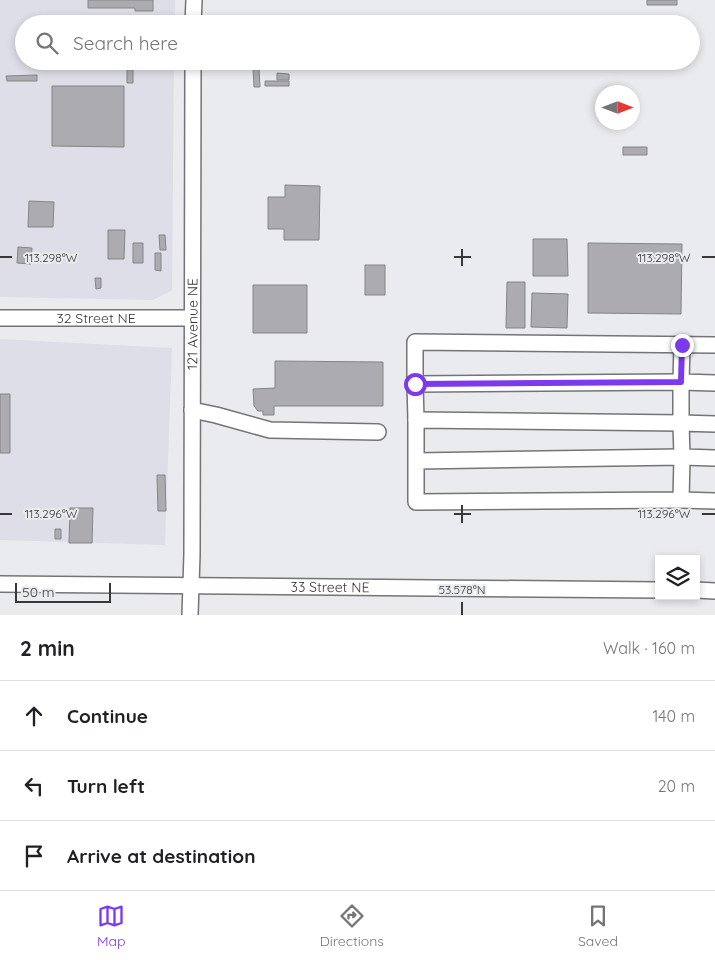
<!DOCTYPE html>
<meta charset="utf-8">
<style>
body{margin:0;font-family:Quicksand,sans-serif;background:#f6f6f6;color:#202124}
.controls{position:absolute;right:15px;bottom:15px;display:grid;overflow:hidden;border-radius:0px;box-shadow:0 2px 8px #0003}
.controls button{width:45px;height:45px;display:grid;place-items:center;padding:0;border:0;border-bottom:1px solid #e0e0e0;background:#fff;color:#202124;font:25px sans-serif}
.compass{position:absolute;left:595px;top:85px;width:45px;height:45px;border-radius:50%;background:#fff;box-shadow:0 2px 8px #0003;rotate:90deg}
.scale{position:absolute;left:15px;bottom:12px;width:96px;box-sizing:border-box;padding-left:5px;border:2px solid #383839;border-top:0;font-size:14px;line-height:18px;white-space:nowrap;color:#383839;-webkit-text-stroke:4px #eaebef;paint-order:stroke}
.stop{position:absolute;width:15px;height:15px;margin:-11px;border:4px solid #7c3aed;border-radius:50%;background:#fff}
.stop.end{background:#7c3aed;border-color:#fff;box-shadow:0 1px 5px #0008}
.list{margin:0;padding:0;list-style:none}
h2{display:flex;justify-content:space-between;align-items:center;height:65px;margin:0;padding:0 20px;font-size:21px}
h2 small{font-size:16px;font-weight:400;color:#757577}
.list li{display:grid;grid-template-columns:32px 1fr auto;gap:15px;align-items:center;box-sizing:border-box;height:70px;padding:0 20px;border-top:1px solid #e0e0e0}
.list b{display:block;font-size:19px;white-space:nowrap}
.list em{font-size:16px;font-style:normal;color:#757577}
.icon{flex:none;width:28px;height:28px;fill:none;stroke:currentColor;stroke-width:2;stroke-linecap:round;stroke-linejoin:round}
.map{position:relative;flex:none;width:715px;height:615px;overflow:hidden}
.search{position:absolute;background:#fff;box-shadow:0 2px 8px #0003;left:15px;right:15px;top:15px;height:55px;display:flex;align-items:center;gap:12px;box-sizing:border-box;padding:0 18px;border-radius:28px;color:#757577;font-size:19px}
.sheet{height:275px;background:#fff}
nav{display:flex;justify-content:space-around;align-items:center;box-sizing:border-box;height:70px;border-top:1px solid #e0e0e0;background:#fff;font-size:14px;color:#757577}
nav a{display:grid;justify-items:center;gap:2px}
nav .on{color:#7c3aed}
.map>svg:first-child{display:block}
</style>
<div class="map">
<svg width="715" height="615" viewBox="0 0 715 615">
<rect width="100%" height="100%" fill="#eaebef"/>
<path fill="#dddee8" d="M0,0H175V24H24V61H174L172,290L153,300L0,297Z
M0,339L172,348L165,545L0,540Z"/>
<path fill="#acabaf" stroke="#858487" d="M88,0H153V11H135V8H88Z
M647,0H677V5H647Z
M253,68H259L260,87H254Z
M127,69H133V83H127Z
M277,73L289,74V80H277Z
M37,75V81H7L6,76Z
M265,81H289V86H265Z
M52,86H124V147L52,146Z
M623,147H647V155H623Z
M285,185L320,186L319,240H284V229H268V197H285Z
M29,201L54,202L53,227H28Z
M108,230H125L124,259H108Z
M159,235H165L166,250H160Z
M533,239H567L568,276H533Z
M133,243H143V263H133Z
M588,243L682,244L681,314L588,313Z
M18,247L32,248L31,264L17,263Z
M155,253H161V271L155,270Z
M365,265H385V295H365Z
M95,278H101V288L96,289Z
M507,282H525V328H506Z
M253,285H307V333H253Z
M532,293L568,294L567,328L531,327Z
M275,361L383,362V406H274V415H263V411H258L254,406L253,389L275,388Z
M0,394H10V453H0Z
M157,475H165L166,511H158Z
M70,508H93L92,543H69Z
M55,529H61V539H55Z"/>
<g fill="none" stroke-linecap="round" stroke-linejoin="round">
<g stroke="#737477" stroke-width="18">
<g id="minor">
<path d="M193,24L194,0"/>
<path id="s1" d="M0,318H192"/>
<path d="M682,345L681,382L715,383"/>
<path d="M415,384L416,420"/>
<path d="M192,410L216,415L270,430L378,432"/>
<path d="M715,424L681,423L682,457L715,458"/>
<path d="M416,461L682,457L681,500L416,502V420L681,423V382L415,384V342L715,345"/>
<path d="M681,500L715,501"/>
<path id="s2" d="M0,584L659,590"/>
<path d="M696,590L715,591"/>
<path id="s3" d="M190,615L192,554L193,61"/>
</g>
</g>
<use href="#minor" stroke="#fff" stroke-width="15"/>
</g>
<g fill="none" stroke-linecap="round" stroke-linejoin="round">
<path stroke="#7c3aed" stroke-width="6" d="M415,384L681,382L682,345"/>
</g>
<path fill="none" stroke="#383839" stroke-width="2" d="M462,249V266M0,257H12M454,257H471M702,257H715M462,505V523M0,514H12M454,514H471M702,514H715M462,602V615"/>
<g text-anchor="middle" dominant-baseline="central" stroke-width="4" stroke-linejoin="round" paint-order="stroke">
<g font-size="14" fill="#383839" stroke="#eaebef">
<text stroke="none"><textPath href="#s1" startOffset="96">32 Street NE</textPath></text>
<text stroke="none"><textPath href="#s3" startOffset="291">121 Avenue NE</textPath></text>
<text stroke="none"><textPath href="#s2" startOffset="330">33 Street NE</textPath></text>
</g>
</g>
<g font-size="12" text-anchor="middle" fill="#383839" stroke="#eaebef" stroke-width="4" stroke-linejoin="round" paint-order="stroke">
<text x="664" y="262">113.298°W</text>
<text x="51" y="262">113.298°W</text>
<text x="664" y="518">113.296°W</text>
<text x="51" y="518">113.296°W</text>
<text x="462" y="594">53.578°N</text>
</g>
</svg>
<div class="controls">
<button><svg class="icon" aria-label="layers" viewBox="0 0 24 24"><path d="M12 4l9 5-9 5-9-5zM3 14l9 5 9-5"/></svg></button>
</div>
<svg class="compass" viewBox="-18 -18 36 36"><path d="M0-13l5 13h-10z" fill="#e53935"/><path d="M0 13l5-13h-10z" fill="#757577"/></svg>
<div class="scale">50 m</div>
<div class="stop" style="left:415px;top:384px"></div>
<div class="stop end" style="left:682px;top:345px"></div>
<div class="search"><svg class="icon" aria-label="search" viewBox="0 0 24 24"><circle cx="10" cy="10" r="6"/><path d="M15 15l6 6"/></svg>Search here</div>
</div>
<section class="sheet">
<h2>2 min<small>Walk · 160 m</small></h2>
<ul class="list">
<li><svg class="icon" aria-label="ahead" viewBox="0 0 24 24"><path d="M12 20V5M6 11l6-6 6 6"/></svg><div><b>Continue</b></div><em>140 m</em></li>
<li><svg class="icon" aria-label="left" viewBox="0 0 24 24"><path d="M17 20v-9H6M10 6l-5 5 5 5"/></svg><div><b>Turn left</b></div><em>20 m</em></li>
<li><svg class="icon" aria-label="arrive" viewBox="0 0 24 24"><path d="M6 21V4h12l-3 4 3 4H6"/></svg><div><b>Arrive at destination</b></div></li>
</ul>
</section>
<nav>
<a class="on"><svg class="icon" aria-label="map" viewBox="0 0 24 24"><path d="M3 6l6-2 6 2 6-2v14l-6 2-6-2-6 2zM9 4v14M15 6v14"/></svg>Map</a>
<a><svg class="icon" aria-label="directions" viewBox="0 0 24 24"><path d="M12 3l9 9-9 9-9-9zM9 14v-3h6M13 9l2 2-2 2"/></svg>Directions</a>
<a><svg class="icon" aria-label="saved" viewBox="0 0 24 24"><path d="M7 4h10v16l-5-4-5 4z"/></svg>Saved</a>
</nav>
